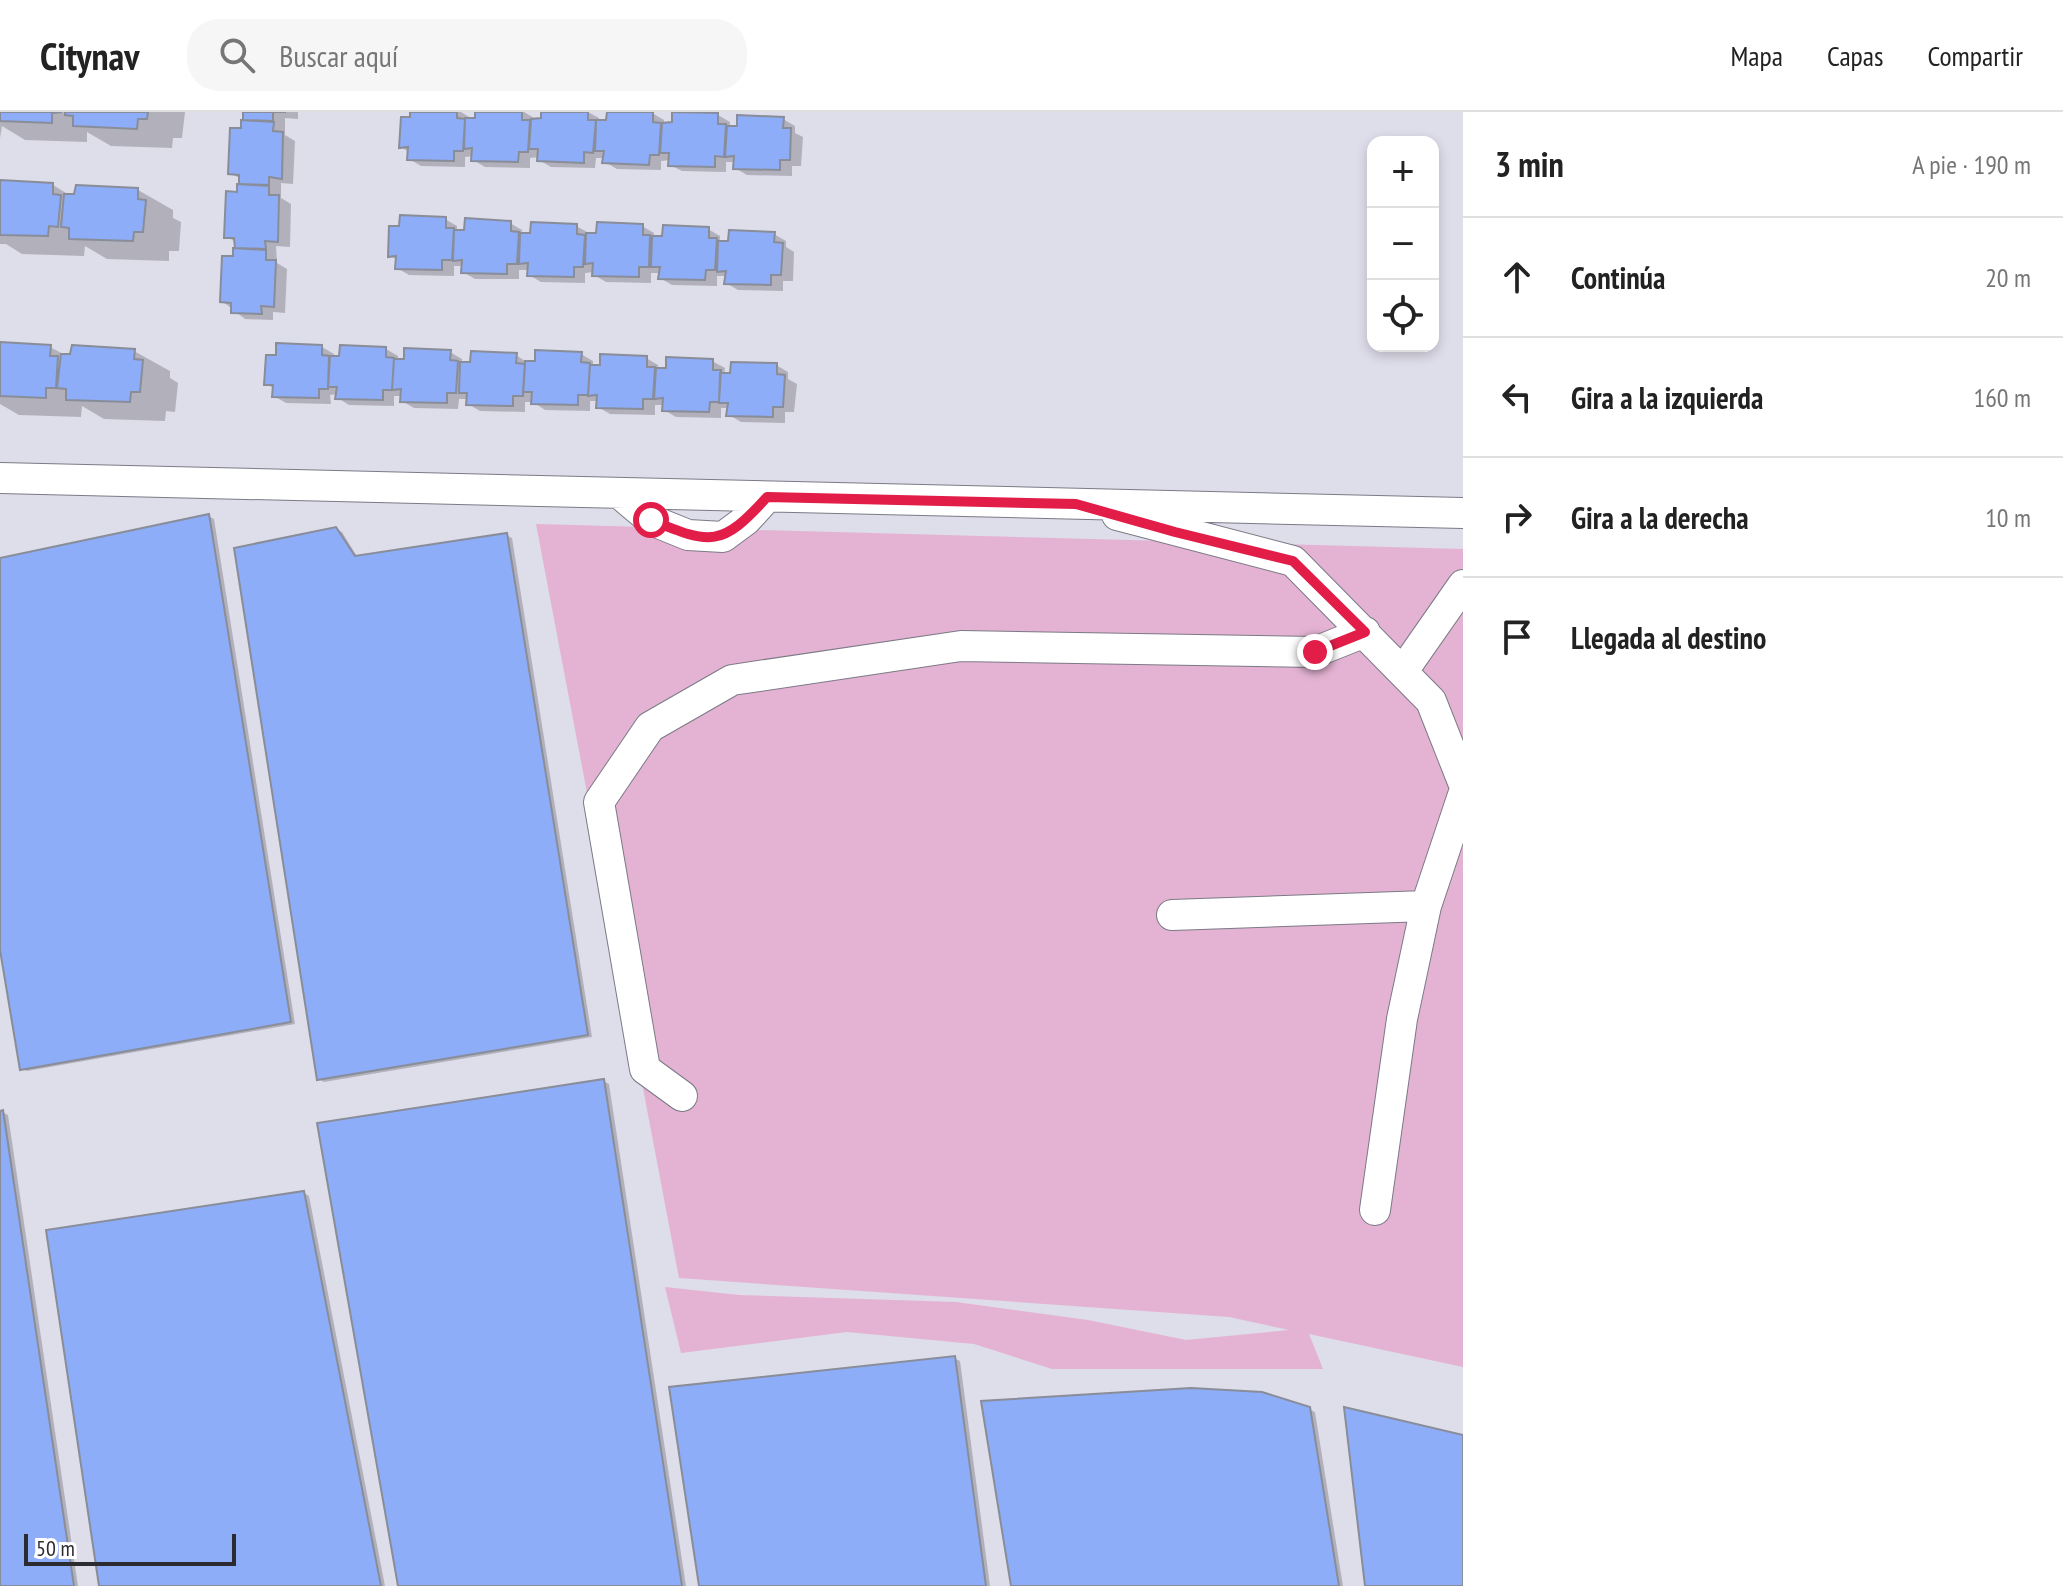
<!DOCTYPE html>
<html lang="es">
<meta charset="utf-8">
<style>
body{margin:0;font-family:"PT Sans Narrow",sans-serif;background:#f6f6f6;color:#222}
.controls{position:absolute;right:24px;top:24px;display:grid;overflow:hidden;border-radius:16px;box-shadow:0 4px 12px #0003}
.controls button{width:72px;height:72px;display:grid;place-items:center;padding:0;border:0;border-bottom:2px solid #e0e0e0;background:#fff;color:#222;font:40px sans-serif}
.scale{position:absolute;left:24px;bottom:20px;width:212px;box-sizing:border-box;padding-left:8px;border:4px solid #2c2b30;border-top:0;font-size:22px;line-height:28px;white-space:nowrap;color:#2c2b30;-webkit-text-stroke:6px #fff;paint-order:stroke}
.stop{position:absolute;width:24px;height:24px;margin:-18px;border:6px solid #e11d48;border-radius:50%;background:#fff}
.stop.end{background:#e11d48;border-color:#fff;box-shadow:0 2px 8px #0008}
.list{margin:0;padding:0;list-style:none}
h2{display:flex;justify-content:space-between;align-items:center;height:104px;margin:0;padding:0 32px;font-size:34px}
h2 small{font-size:26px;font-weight:400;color:#767676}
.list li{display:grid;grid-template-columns:52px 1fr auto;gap:24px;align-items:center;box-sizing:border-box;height:120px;padding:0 32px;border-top:2px solid #e0e0e0}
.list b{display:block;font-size:30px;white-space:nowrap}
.list em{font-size:26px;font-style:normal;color:#767676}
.icon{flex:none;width:44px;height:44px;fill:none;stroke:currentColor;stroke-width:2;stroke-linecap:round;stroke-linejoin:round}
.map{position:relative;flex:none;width:1463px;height:1474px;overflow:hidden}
header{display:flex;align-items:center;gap:48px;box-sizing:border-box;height:112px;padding:0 40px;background:#fff;border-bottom:2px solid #e0e0e0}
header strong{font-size:38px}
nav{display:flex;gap:44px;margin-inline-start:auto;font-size:28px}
.search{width:560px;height:72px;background:#f6f6f6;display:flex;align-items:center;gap:20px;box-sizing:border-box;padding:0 28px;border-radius:32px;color:#767676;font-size:30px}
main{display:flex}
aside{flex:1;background:#fff}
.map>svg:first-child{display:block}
</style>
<header>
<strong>Citynav</strong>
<div class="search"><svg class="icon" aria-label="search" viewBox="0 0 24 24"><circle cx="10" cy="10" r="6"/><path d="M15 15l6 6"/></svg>Buscar aquí</div>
<nav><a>Mapa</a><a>Capas</a><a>Compartir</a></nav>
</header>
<main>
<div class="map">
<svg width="1463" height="1474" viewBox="0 0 1463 1474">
<rect width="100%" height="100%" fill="#deddea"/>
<path fill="#e4b3d3" d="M536,412L1463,437V1255L1309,1222L1323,1257H1052L974,1232L847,1220L681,1241L665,1175L739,1183L956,1190L1088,1208L1186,1228L1289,1218L1229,1205L679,1166Z"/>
<path fill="#0003" d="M0,0H185L182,26H173L172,36L111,34L87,20V30L25,28L2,14L0,26Z
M241,0H298V7L285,6V23L295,29L293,72L281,71V86L291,92L290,135L276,134L277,151L287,157L285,201L273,200V208L245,207L222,189L237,137V131L226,124L241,72V67L230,61L245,8V2Z
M412,0H461L469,5V8H477V0H524L534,6L533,10L543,8V0H588L599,6V10H608L609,0L652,1L664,8V13L718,3L730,10V16L783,7L795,14V21L803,25L801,54H792V64L747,63L735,56L736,50H726V60L682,59L670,53V48L661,49V58L617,57L605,50V46H596L595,56L551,55L539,48V45L530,46V56L485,55L473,48L474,44L465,45V55L421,54L409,47V40L401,35Z
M0,70L53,73L71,84L138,78L173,98V106L181,110L179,139H169V149L107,147L85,134L84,144L22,142L6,132H0Z
M445,107L457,114V120L510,111L522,118V123L576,114L589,121V125L642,114L654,121V126L708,117L720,124V131L774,122L786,129V135L794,140L793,169H783V179L738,178L726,171L727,164H717V174L672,173L660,166L661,161H651V171L606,170L594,163L595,160L585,161V171L541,170L529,163V158H519V167H475L463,160V154H454V164L409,163L397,156L398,148L390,144Z
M0,232L50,235L67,244L134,239L170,259V266L178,271L175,300L166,299L165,309L104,307L82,294L81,305L19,303L0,292Z
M322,235L334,242V246L386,237L398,244V249L450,240L462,247V252L516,243L528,251L581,242L593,249V255L646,246L658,253V258L712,249L725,256L724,263L776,253L788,260V267L797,272L794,300H785V311L741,310L729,303V296H721V306L676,305L664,298L665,293H655V303L610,302L598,295L599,289H590V299L545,298L533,290H525V300L480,299L468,292L469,287H459L458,297L414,296L402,289V284H394V294L349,293L338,286V282L330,283L331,292L286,291L274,284L275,277L266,272Z
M208,404L214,407L295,912L27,959L21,956L0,825V448Z
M336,417L342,420L358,446L506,423L512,426L592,925L324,970L319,967Z
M603,969L609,972L686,1474H400Z
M2,1000L8,1003L78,1474H0V1001Z
M304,1081L309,1084L385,1474H101Z
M954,1246L960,1249L990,1474H701Z
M1309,1297L1315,1300L1343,1474H1013Z"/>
<path fill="#8eadf9" stroke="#888d99" stroke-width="2" d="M0,0H62L52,1V11L0,9Z
M65,0H148L147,7H138L137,17L73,14V4L65,3Z
M243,0H286H273V9L243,8Z
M410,0H457V6L465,7L463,39H454V49L407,48L408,35L399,36L401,5H410Z
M475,0H522V8H530L528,40H519L518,50L471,49L472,36L464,37L465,6H475Z
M541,0H588V8H596L593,41L584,40V51L537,49L538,37H529L531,7L541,6Z
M607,0H653V10L661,11L659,43H650L649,53L602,51L604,39H595L596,8H606Z
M672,0L718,1V12H726L724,45L715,44V55L668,54L669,41H660L662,11L672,10Z
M737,3L784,5L783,16H791L790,48H780V58L733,57L734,44L725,45L727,14H737Z
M241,8L274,10L273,19L283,20L282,67L269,65V74L239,72V63L228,62L230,16H241Z
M0,68L53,71V82L61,83L58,115L49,114L48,124L0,123Z
M237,72L269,73V83H279L278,130L265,129L266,137L235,136L234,126H224L226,79L237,80Z
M76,73L138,76V87L146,88L143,120H134L133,129L69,127V116L61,115L64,82H74Z
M400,103L446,105V116H454L452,148H442V158L395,157L396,144L388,145L389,114H399Z
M465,106L511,109V119L519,120L517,152H507V162L461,161L462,148L453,149L454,118H464Z
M531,110L577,112V122L585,123L583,155H574V165L527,164L528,151L519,152L520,121H530Z
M597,110L643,112V123H650L649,155H639V165L592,164L593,151L585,152L586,121H596Z
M663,113L709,115V126H717L715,158H706L705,168L658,167L660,155H651L652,124H662Z
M729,118L775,120L774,130L783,131L781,163H771V173L724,172L726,159L717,160L718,129H728Z
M233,136L266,138V148H276L274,195L261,194L262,202L231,201V191L220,190L222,144H233Z
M0,230L51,233L50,244H58L56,276H46V286L0,284Z
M276,231L322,233V243L330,244L328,277H319V286L272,285L273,273H264L266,243H276Z
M72,233L135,237L134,247L143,248L140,280H131L130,290L66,288V277L57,276L61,242H70Z
M340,233L386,235V245L394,246L392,278H383V288L335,287L337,275H328L329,244H339Z
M404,236L451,238L450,248L458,249L456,281H447V291L400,290L401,277L392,278L394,247H404Z
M535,238L582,240L581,250L590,251L588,283H578V293L531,292L532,280H523L525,249H535Z
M471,239L517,241L516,251L525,252L523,284H513V294L466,293L467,281H459L460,250H470Z
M600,242L647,244V255H655L653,287H643V297L596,296L597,283L588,284L590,253H600Z
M666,245L713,247V258H721L719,290H710L709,300L662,299L663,286L654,287L656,256H666Z
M731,250L777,251V262L785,263L783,295H773V305L726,304L728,291H719L720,261H730Z
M209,402L291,910L20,958L0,838V446Z
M336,415L355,444L507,421L588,923L317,968L234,436Z
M604,967L682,1474H398L317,1011Z
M3,998L74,1474H0V999Z
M304,1079L381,1474H99L46,1118Z
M955,1244L986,1474H699L669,1275Z
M1191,1276L1262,1280L1310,1295L1339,1474H1011L981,1289Z
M1344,1295L1463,1323V1474H1365Z"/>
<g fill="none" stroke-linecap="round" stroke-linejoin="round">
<g stroke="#7b7a86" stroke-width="32">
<path id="minor" d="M0,366L1463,401
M619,381L651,408L688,423L723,425L746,408L767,385
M1117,403L1293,449L1431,589L1463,670
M1403,559L1463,473
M1172,803L1426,794
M682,984L645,957L599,690L650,615L732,568L961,534L1315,540L1365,520
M1375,1098L1402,907L1426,794L1463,683"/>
</g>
<use href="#minor" stroke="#fff" stroke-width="30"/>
</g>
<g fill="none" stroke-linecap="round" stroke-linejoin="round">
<path stroke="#e11d48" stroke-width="10" d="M651,408C711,433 722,435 767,385L1076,392L1175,420L1293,449L1365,520L1315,540"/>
</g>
</svg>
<div class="controls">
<button>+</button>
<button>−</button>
<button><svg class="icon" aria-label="locate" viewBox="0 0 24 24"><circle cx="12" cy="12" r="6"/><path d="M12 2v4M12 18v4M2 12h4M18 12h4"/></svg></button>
</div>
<div class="scale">50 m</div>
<div class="stop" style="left:651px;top:408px"></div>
<div class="stop end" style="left:1315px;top:540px"></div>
</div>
<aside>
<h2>3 min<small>A pie · 190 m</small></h2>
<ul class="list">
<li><svg class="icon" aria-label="ahead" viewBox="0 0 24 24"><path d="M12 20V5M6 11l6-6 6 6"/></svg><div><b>Continúa</b></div><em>20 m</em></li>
<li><svg class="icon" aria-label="left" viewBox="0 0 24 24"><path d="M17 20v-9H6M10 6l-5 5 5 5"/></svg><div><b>Gira a la izquierda</b></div><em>160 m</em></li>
<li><svg class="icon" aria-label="right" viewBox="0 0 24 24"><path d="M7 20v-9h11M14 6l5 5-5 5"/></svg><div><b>Gira a la derecha</b></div><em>10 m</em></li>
<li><svg class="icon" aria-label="arrive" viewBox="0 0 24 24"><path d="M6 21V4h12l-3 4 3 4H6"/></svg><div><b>Llegada al destino</b></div></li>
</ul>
</aside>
</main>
